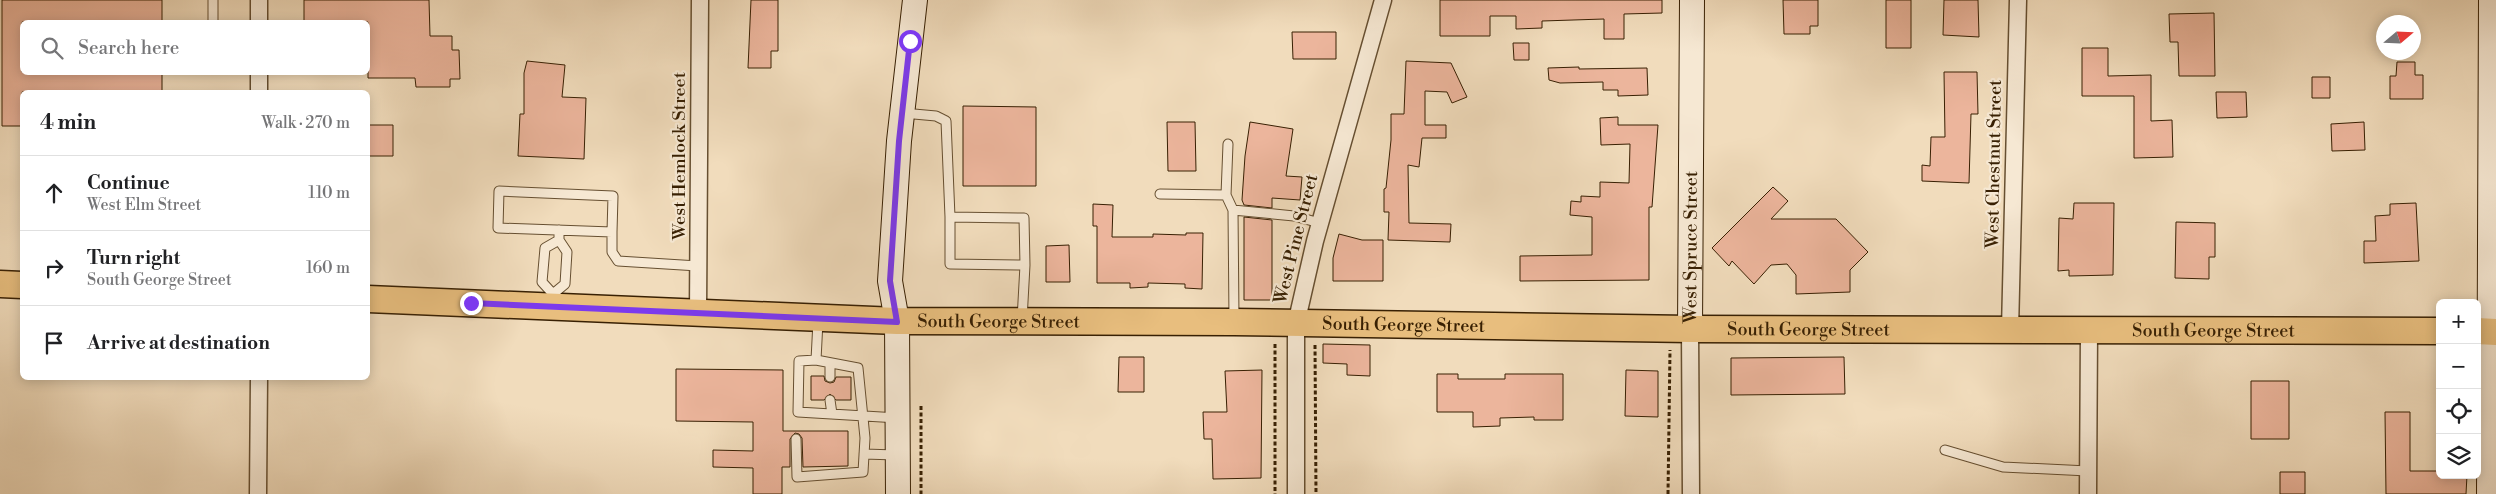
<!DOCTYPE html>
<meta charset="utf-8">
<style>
body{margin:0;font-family:"Libre Bodoni",serif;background:#f2f2f2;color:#202124}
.controls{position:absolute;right:15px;bottom:15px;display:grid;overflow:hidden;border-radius:8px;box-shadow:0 2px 12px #0003}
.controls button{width:45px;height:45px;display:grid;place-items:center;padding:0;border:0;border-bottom:1px solid #e0e0e0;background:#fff;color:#202124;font:25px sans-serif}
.compass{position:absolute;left:2376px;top:15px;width:45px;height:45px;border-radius:50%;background:#fff;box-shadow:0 2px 12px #0003;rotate:71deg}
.stop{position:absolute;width:15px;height:15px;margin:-11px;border:4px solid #7c3aed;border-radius:50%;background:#fff}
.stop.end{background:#7c3aed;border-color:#fff;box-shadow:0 1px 5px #0008}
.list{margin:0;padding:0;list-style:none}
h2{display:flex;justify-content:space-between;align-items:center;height:65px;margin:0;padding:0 20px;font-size:21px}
h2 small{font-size:16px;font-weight:400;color:#757577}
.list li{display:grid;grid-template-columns:32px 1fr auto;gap:15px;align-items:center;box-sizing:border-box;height:75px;padding:0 20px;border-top:1px solid #e0e0e0}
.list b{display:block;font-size:19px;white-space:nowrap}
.list p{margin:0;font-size:16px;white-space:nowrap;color:#757577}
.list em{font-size:16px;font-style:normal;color:#757577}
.icon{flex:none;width:28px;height:28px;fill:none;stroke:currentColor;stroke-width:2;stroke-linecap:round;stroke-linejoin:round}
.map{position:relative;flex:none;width:2496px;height:494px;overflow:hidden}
.search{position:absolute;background:#fff;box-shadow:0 2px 12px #0003;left:20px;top:20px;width:350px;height:55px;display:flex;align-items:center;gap:12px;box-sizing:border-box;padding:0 18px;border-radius:8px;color:#757577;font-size:19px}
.panel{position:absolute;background:#fff;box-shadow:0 2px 12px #0003;left:20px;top:90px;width:350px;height:290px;border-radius:8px}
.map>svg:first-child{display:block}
</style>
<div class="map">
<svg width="2496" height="494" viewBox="0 0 2496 494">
<rect width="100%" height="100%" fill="#f1dcbc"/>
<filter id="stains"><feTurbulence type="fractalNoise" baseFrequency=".004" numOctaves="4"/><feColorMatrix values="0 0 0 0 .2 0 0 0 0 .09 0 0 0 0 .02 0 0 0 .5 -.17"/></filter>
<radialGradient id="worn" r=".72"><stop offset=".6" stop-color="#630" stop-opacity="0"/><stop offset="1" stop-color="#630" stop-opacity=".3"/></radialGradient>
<path fill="#ecb59c" stroke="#382003" d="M2,0H162V22H22V72H162V92H22V126H2Z
M304,0H429L430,36H452V50H459L460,79H450V87H416L415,78H368V22H304Z
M751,0H778V51H771V68H748Z
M1440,0H1662V13L1624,14V39H1604V19L1542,21V28L1516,29V16H1490V36H1440Z
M1783,0H1818V26H1810V34H1784Z
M1886,0H1911V48H1886Z
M1944,0H1978L1979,37L1943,35Z
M2214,13L2215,76H2179L2178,42H2170L2169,14Z
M1292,32H1336V59H1293Z
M1513,43H1529V60H1514Z
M2082,48H2108V76L2151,75V121L2172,120L2173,157L2134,158V96H2082Z
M527,61L565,65L562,97L586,98L584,159L518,156L520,114H524V73Z
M1406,61L1451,63L1467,97L1452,103L1447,92L1425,91V125H1446V138H1422L1419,167L1408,165L1409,223L1451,224L1450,242L1388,240L1389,212H1384V189L1386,188L1391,140V114H1404Z
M2397,62H2415V75H2423V99H2390V76H2396Z
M1579,67V69L1647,68L1648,95L1618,96V90H1603V82L1560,83L1549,80L1548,68Z
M1944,72H1977L1978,114H1971L1969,183L1922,181V165L1930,166L1931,137H1945Z
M2312,77H2330V98H2312Z
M2216,92H2246L2247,117L2217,118Z
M963,106L1036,107V186H963Z
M1618,117V125H1658L1652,207H1649V280L1520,281V256L1592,255V217L1570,215L1571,201L1581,202V196L1600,197V182L1629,183L1630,144L1601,145L1600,118Z
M1167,122H1195L1196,171H1168Z
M1250,122L1293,129L1286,176L1302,177L1300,200L1272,198V208L1244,205L1242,200L1245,156Z
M2364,122L2365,150L2332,151L2331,124Z
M368,125H393V156H368Z
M1773,187L1788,201L1771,219H1836L1868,252L1850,270V292L1796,294V275L1787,264L1771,265L1754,284L1732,261L1729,266L1712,248Z
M2074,203H2114L2113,275L2069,276V270L2058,271L2059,218L2073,219Z
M2416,203L2419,261L2364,263V241H2376L2375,216L2390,215V204Z
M1093,204L1113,205L1112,237H1153V234L1186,235V233H1203L1202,289L1185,288V284L1148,283V287L1130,288V283H1097V226H1093Z
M1244,217L1272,220V300H1244Z
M2176,222L2215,223V257H2209V279L2175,278Z
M1339,234L1362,240H1383V281H1333V258Z
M1069,245L1070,282H1046V246Z
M1323,344L1370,345V376L1347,375V364L1323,363Z
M1119,357H1144V392H1118Z
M1844,357L1845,394L1731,395V358Z
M676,369L783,370V431H848V466L803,467L802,438L799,434L795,433L790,439V467H782V494H753V468L713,467V450L753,451V422L676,421Z
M1262,370L1261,478L1213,479L1212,439H1204L1203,412H1227L1225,371Z
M1626,370L1658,371V417L1625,416Z
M1437,374H1458V379H1505V374H1563V420H1534V417L1500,418V426L1473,427V412H1437Z
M811,376H824L825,381L830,383L834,382L836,377H851V400H836L830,394L824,400H811Z
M2251,381H2289V439H2251Z
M2385,412H2410V471H2440V475H2467L2466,494H2386Z
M2280,472H2305V494H2280Z"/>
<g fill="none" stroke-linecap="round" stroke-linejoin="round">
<g stroke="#664f31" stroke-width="11">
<path id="lane" d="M213,0V22
M903,113L936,116L946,121L950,217L1024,218L1025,265L1022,320
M1228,144L1226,195L1233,210L1234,319
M499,191L613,196L612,232L498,228Z
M1160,194L1226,195
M1233,210L1294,216L1320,223
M950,217V264L1025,265
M612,232V252L618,261L698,266
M559,240L545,248L542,282L553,294L565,284L567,252L559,240V230
M816,360L799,361L798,412L898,418
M830,377V363
M830,400L832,414
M796,439L797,477L863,472L865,438L858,368L816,360L818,321
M1945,450L2003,467L2088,471
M864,454L896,455"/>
</g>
<g stroke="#664f31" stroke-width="19">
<path id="street" d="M259,22V0
M259,92V72
M698,313L700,0
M1690,329L1691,494
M2010,330L2018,0
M258,494L259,378
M1296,494V324L1315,241L1383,0
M2088,494L2089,331"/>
</g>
<g stroke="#382003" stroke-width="26">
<g id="secondary">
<path id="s1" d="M1690,329L1692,0"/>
<path d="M898,494L897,321L890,281L899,141L915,0"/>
<path d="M2489,494L2491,0"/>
</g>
</g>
<g stroke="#382003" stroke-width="29">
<g id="primary">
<path d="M0,284L22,285"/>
<path id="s2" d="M368,299L897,321L1234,322L1690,329L2440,331"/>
<path d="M2477,331L2496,332"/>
</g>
</g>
<path stroke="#382003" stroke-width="3" stroke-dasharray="4 2.5" stroke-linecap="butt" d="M1275,344V494
M1315,345L1316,494
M921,406V494
M1668,494L1670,350"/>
<use href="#lane" stroke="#f6e8d3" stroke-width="9"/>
<use href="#street" stroke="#f6e8d3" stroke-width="16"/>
<use href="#secondary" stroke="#f6e8d3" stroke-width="24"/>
<use href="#primary" stroke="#e8be7e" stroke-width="26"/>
</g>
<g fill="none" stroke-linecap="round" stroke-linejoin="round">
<path stroke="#7c3aed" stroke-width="6" d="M471,303L897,322L890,281L899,141L910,41"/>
</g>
<g text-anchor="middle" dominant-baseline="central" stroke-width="4.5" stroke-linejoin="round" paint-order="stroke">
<g font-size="18" fill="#382003" stroke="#f6e8d3">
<text transform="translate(679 156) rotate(-90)">West Hemlock Street</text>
<text transform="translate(1994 164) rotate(-89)">West Chestnut Street</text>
<text transform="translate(1296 239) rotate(-76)">West Pine Street</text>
<text stroke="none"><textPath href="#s1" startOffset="82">West Spruce Street</textPath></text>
<text stroke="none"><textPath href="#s2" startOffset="631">South George Street</textPath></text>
<text stroke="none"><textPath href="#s2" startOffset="1036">South George Street</textPath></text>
<text stroke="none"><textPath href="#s2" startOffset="1441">South George Street</textPath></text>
<text stroke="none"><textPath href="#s2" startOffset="1846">South George Street</textPath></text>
</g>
</g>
<rect width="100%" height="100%" filter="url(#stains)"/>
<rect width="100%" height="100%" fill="url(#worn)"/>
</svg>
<div class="controls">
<button>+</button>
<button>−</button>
<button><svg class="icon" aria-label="locate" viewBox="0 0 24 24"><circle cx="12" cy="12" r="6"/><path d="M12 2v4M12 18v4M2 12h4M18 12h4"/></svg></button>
<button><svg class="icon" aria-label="layers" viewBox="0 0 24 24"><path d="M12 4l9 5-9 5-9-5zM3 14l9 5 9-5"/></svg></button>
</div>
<svg class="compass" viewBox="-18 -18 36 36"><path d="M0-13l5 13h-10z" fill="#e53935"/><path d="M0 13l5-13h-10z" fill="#757577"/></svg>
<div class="stop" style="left:910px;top:41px"></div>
<div class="stop end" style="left:471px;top:303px"></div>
<div class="search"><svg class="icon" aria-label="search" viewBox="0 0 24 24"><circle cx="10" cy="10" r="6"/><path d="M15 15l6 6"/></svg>Search here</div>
<section class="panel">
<h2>4 min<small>Walk · 270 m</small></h2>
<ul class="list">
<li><svg class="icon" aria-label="ahead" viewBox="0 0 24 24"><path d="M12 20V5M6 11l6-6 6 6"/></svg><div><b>Continue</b><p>West Elm Street</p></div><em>110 m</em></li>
<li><svg class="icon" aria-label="right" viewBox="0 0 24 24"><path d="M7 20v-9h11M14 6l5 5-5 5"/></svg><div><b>Turn right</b><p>South George Street</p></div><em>160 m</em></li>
<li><svg class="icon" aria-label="arrive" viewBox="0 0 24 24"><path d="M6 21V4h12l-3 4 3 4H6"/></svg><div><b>Arrive at destination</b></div></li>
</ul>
</section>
</div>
